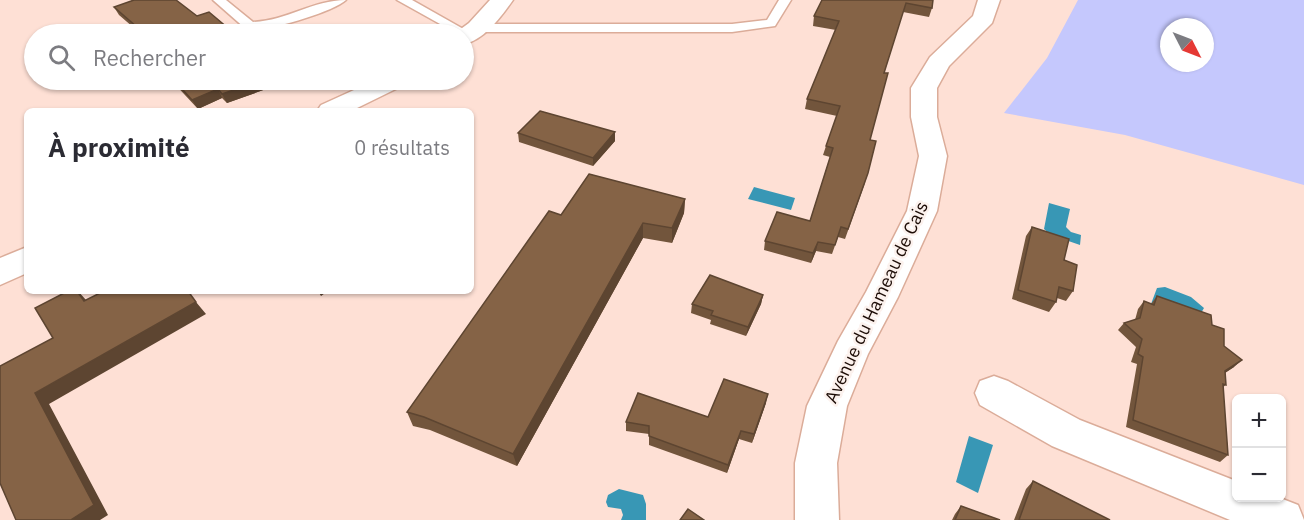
<!DOCTYPE html>
<html lang="fr">
<meta charset="utf-8">
<style>
body{margin:0;font-family:"IBM Plex Sans",sans-serif;background:#f7f7f7;color:#2b2b33}
.controls{position:absolute;right:18px;bottom:18px;display:grid;overflow:hidden;border-radius:9px;box-shadow:0 2px 4px #0004}
.controls button{width:54px;height:54px;display:grid;place-items:center;padding:0;border:0;border-bottom:2px solid #e1e1e2;background:#fff;color:#2b2b33;font:30px sans-serif}
.compass{position:absolute;left:1160px;top:18px;width:54px;height:54px;border-radius:50%;background:#fff;box-shadow:0 2px 4px #0004;rotate:132deg}
.list{margin:0;padding:0;list-style:none}
h2{display:flex;justify-content:space-between;align-items:center;height:78px;margin:0;padding:0 24px;font-size:26px}
h2 small{font-size:20px;font-weight:400;color:#7c7c81}
.icon{flex:none;width:33px;height:33px;fill:none;stroke:currentColor;stroke-width:2;stroke-linecap:round;stroke-linejoin:round}
.map{position:relative;flex:none;width:1304px;height:520px;overflow:hidden}
.search{position:absolute;background:#fff;box-shadow:0 2px 4px #0004;left:24px;top:24px;width:450px;height:66px;display:flex;align-items:center;gap:15px;box-sizing:border-box;padding:0 21px;border-radius:33px;color:#7c7c81;font-size:22px}
.panel{position:absolute;background:#fff;box-shadow:0 2px 4px #0004;left:24px;top:108px;width:450px;height:186px;border-radius:9px}
.map>svg:first-child{display:block}
</style>
<div class="map">
<svg width="1304" height="520" viewBox="0 0 1304 520">
<rect width="100%" height="100%" fill="#fee0d5"/>
<path fill="#c5c8fd" fill-rule="evenodd" d="M1078,0H1304V185L1125,135L1004,113L1047,58ZM1169,27H1205V63H1169Z"/>
<path fill="#3897b5" d="M754,187L795,198L791,210L748,199Z
M1049,203L1070,209L1066,227L1071,232L1081,235L1080,245L1051,235L1044,229Z
M1165,287L1191,297L1204,308L1197,320L1151,304L1157,288Z
M969,436L993,445L978,493L956,482Z
M619,489L643,495L646,504V520H621L623,515L621,509L608,507L606,502L608,495Z"/>
<g fill="none" stroke-linecap="round" stroke-linejoin="round">
<g stroke="#dbac99" stroke-width="3">
<path id="service" d="M213,0H226L253,22C286,21 313,0 346,0C333,12 264,33 246,29Z
M397,0H412L474,35L473,38H464V34H458Z
M779,0H791L775,26L732,32H477L471,28L477,24H732L767,20Z"/>
</g>
<g stroke="#dbac99" stroke-width="3">
<path id="minor" d="M490,0H513C501,17 484,40 464,44V34H454L469,23Z
M978,0H1000L992,23L949,66L937,88V117L947,156L937,211L898,297L868,354L847,406L837,463L839,520H795V463L807,406L838,341L866,292L907,211L919,156L911,117V88L930,57L973,16Z
M376,80H408L404,85L351,111H317L321,105Z
M27,247V273L0,285V258Z
M994,376L1008,381L1080,420L1236,481V498H1280L1298,505L1304,520H1230L1052,446L980,405L975,393L980,381Z"/>
</g>
<use href="#service" fill="#fff" fill-rule="evenodd"/>
<use href="#minor" fill="#fff" fill-rule="evenodd"/>
</g>
<path fill="#72553c" d="M933,0L932,8L929,17L903,12L884,73L870,140L865,183L845,239L838,237L832,254L816,251L811,263L764,250L765,241L810,221L830,157L823,155L826,146L837,116L805,109L807,99L836,30L813,26L814,16Z
M114,7L197,16L235,34H141L119,15Z
M171,80H281L283,83L227,103L222,98L198,109Z
M615,132V141L593,166L519,142L518,133Z
M685,199L684,213L672,243L643,238L517,466L430,430L413,426L407,412L561,215Z
M1032,227L1064,260L1073,291L1066,301L1057,298L1056,302L1049,312L1012,299L1026,236Z
M763,295L761,304L746,336L710,324L711,320L691,313L692,304Z
M1157,296L1212,325L1224,346L1234,367L1225,373L1226,385L1223,387L1228,455L1220,462L1126,427L1137,364L1131,362L1136,347L1118,330L1124,323L1135,320L1138,309L1144,301L1151,304Z
M766,403L752,443L739,439L727,473L649,445V434L626,431V422L708,417Z
M1033,481L1110,520H1014L1026,489Z
M961,506L1000,520H952L955,514Z"/>
<path fill="#5d4531" d="M263,80H281L283,83L227,103L222,94Z
M218,89L222,98L198,109L192,100Z
M615,132V141L593,166V158Z
M685,199L684,213L672,243V228Z
M643,223V238L517,466L513,454Z
M818,242L816,251L811,263L813,253Z
M77,291H78L86,300L84,301Z
M318,291H328L321,296Z
M763,295L761,304L746,336L748,327Z
M196,302L206,314L49,404L108,515L100,520H71L35,393Z
M1242,360L1234,367L1217,378L1225,371Z
M768,394L766,403L752,443L754,434Z
M741,431L739,439L727,473L728,465Z"/>
<path fill="#856346" stroke="#5d4531" stroke-width="1.5" d="M134,0H176L197,16L209,12L235,34H144H145L114,7Z
M822,0H933L932,8L906,3L884,73H888L870,140L876,141L868,173L848,229L841,227L835,245L818,242L813,253L765,241L777,212L810,221L833,148L826,146L840,106L807,99L839,21L814,16Z
M174,80H263L222,94L218,89L192,100Z
M540,111L615,132L593,158L518,133Z
M589,174L685,199L672,228L643,223L513,454L424,417L407,412L549,211L561,215Z
M1032,227L1069,239L1064,260L1077,265L1073,291L1059,287L1056,302L1018,290Z
M710,275L763,295L748,327L711,315L713,311L692,304Z
M68,291H77L84,301L104,291H188L196,302L35,393L94,505L71,520H16L0,483V366L53,338L35,308Z
M1157,296L1211,315L1212,325L1224,329V346L1242,360L1225,371L1226,385L1223,384L1228,455L1133,420L1143,357L1138,354L1142,339L1124,323L1140,318L1144,301L1154,305Z
M724,379L768,394L754,434L741,431L728,465L649,436V426L626,422L638,393L708,417Z
M1033,481L1110,520H1019Z
M961,506L1000,520H955Z
M688,509L704,520H680Z"/>
<g text-anchor="middle" dominant-baseline="central" stroke-width="5" stroke-linejoin="round" paint-order="stroke">
<g font-size="18" fill="#1c0c06" stroke="#fcf2ee">
<text transform="translate(876 302) rotate(-65)">Avenue du Hameau de Cais</text>
</g>
</g>
</svg>
<div class="controls">
<button>+</button>
<button>−</button>
</div>
<svg class="compass" viewBox="-18 -18 36 36"><path d="M0-13l5 13h-10z" fill="#e53935"/><path d="M0 13l5-13h-10z" fill="#7c7c81"/></svg>
<div class="search"><svg class="icon" aria-label="search" viewBox="0 0 24 24"><circle cx="10" cy="10" r="6"/><path d="M15 15l6 6"/></svg>Rechercher</div>
<section class="panel">
<h2>À proximité<small>0 résultats</small></h2>
<ul class="list">
</ul>
</section>
</div>
